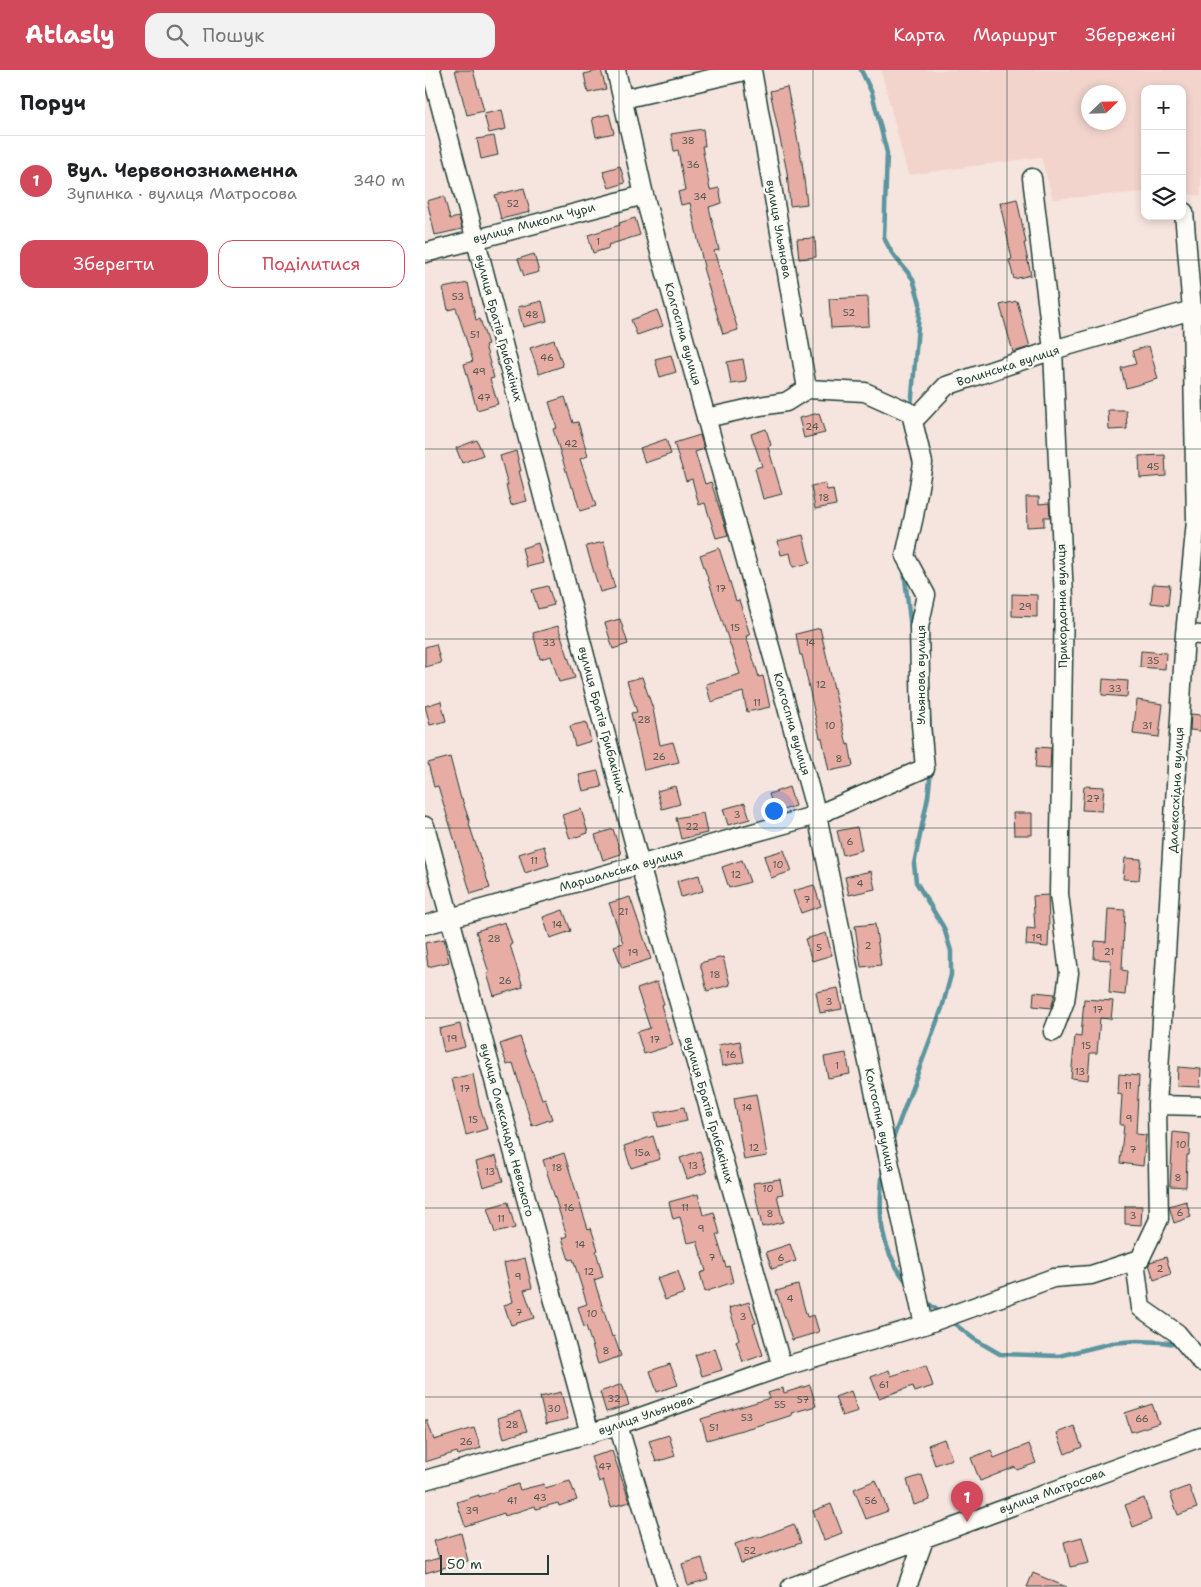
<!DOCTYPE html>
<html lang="uk">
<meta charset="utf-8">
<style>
body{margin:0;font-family:"Shantell Sans",sans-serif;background:#f2f2f2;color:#202124}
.controls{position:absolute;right:15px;top:15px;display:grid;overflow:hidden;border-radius:10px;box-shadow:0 2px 8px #0003}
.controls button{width:45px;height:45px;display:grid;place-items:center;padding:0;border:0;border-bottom:1px solid #e0e0e0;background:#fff;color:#202124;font:25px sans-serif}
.compass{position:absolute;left:656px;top:15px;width:45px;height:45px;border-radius:50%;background:#fff;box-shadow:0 2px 8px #0003;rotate:67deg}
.scale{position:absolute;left:15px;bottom:12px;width:109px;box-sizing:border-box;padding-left:5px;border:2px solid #1f3d34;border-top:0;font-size:14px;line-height:18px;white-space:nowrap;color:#1f3d34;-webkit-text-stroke:4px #fdfcf7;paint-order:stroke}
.you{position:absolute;left:348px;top:740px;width:18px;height:18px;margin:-12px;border:4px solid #fff;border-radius:50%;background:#1a73e8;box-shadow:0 0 0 8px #1a73e833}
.badge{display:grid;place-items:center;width:32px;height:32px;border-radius:50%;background:#d1495b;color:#fff;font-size:16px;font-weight:700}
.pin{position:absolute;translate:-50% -41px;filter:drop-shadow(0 1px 2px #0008)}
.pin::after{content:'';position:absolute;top:26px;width:18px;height:15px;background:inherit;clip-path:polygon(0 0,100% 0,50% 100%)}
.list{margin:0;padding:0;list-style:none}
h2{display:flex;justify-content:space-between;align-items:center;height:65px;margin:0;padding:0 20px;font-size:21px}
h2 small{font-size:16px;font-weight:400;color:#757577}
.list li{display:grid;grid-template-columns:32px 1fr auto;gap:15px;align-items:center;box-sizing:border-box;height:90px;padding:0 20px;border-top:1px solid #e0e0e0}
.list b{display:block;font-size:19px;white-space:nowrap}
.list p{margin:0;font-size:16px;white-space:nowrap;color:#757577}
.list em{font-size:16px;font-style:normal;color:#757577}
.actions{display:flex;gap:10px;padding:15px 20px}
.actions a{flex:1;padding:11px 0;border:1px solid #d1495b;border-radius:15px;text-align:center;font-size:18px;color:#d1495b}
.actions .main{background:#d1495b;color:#fff}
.icon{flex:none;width:28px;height:28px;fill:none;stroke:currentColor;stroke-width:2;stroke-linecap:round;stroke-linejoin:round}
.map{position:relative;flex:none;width:776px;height:1517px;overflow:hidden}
header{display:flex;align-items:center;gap:30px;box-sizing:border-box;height:70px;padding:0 25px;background:#d1495b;color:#fff}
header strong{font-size:24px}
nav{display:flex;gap:28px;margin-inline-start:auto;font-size:18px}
.search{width:350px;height:45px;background:#f2f2f2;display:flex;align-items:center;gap:12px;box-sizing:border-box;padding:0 18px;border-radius:15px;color:#757577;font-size:19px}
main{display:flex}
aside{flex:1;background:#fff}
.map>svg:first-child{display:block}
</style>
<header>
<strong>Atlasly</strong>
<div class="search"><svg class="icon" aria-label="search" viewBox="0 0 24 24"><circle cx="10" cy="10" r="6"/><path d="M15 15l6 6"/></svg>Пошук</div>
<nav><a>Карта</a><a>Маршрут</a><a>Збережені</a></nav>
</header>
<main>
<aside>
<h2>Поруч<small></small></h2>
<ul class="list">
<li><span class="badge">1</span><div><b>Вул. Червонознаменна</b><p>Зупинка · вулиця Матросова</p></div><em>340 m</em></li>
</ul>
<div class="actions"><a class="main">Зберегти</a><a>Поділитися</a></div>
</aside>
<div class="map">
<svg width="776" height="1517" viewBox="0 0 776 1517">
<rect width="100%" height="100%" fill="#f6e4de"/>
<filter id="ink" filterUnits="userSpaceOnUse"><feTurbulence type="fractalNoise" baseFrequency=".02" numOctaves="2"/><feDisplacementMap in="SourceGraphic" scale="10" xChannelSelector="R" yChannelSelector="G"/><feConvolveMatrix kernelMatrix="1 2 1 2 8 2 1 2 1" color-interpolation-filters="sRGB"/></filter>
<g filter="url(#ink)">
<path fill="#f2d4cd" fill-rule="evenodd" d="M456,0H776V126L757,123V19H720V122L628,129L616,87L483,105ZM664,22H694V52H664Z"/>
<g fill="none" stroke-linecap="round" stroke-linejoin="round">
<path stroke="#5c959f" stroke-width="4.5" d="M436,0L447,23L462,83L459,168L467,183L488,209L495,233L486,338
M479,500L486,559
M504,645L506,675
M466,1074L517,938L526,905V881L519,858L491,812L489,794L503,727L506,700
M458,1098C453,1143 453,1178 484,1215
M500,1231L516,1243
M526,1251L549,1269L575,1284L634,1286L687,1273L712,1271L737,1272L756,1275"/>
</g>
<path fill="#e7ada5" stroke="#1f3d34" d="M30,0H48L59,41L42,45Z
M176,0L181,19L163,23L159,4Z
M362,17L377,92L382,134L365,136L362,102L345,21Z
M77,40L81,59L64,63L59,44Z
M184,44L189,63L171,67L167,48Z
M278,59L280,76H277L285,120L294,118L297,133L284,137L294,180L289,181L313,260L298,264L278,198L279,197L265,133L256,135L253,122L260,120L253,80L249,81L246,64Z
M69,66L73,85L56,89L52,69Z
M195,96L200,113L184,118L178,101Z
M99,118L105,142L76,149L70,125Z
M19,126L25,149L34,147L37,159L10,165L2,131Z
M592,129L601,173H599L606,205L589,209L584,190L587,189L575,133Z
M210,148L215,165L183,175L184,178L168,183L163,165L195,155L194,153Z
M390,168L391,187L374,189L372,169Z
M109,184L114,202L99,206L93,189Z
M43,213L51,250L55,249L63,274L60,275L69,308L65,309L73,334L52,340L39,294L48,291L31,238L23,240L18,218Z
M443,227L444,256L406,258L404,229Z
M117,231L122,251L98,257L93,237Z
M592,231L605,277L588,282L575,235Z
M232,240L238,256L212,265L206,250Z
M129,270L138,296L114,304L105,278Z
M724,276L733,309L701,318L696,298L711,294L707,281Z
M246,285L251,302L235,307L230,289Z
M318,289L322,312L306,314L302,292Z
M140,327L148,353L153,352L163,386L155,389L171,436L155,441L148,417H146L128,359L132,358L124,332Z
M683,340H701L702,359L684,360Z
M394,343L400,363L379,368L374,348Z
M341,359L346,375L343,377L357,424L338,429L330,398L337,396L326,364Z
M275,365L279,379L270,382L280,414L286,412L303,465L291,468L280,433L274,435L267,409L261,411L249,373Z
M241,369L246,384L220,393L215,378Z
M52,370L58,385L37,393L31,378Z
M91,381L96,401H94L102,431L86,435L81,415H83L75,386Z
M740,385L741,406L715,408L714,386Z
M400,413L402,420L408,419L411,435L390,439L386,416Z
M601,427H614V434L624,433L625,447H619V456L602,457Z
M378,465L385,493L368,497L365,483L356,485L353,471Z
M179,472L184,495H183L190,518L175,522L161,476Z
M113,473L118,493L102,497L97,478Z
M294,478L311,531L314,530L325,565L321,566L334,607L338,606L345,637L322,642L318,622L286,632L281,614L315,604L275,485Z
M728,514L745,515L743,535L726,533Z
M123,516L129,535L113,539L107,520Z
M587,524L612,525V547L587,546Z
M195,549L203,574L188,579L180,553Z
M133,556L150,608L134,612L126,586L115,589L108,563Z
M395,558L422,675L424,674L428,696L404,701L397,668H395L377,585H375L371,564Z
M11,574L16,593L0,597V577Z
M716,581L741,583L740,599L715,597Z
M217,607L228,639L235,675L248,672L254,692L219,700L206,643L212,642L202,611Z
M678,609L703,611L702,627L677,625Z
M712,630L738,634L734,667L708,664Z
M16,631L21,651L5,655L0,636Z
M766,644L776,645V661L765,660Z
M161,652L166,671L150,676L145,656Z
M612,677L626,678L625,699L610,698Z
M25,687L36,729H37L45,753L44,754L65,818L46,824L13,716L9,717L3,693Z
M173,701L177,717L158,721L154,705Z
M250,716L255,734L237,739L232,721Z
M659,716L679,717L677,741L657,740Z
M364,717L370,736L350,743L344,724Z
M320,733L325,749L303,755L298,739Z
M156,739L163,763L145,769L137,745Z
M278,743L282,763L256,769L251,748Z
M588,743H607V765H589Z
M432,757L437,780L418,785L412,761Z
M188,759L196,784L178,790L170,765Z
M119,776L124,795L100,803L94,784Z
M359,780L367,801L346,808L339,786Z
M700,788L716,789L714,810L698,809Z
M317,790L325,812L304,818L297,797Z
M446,801L450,819L424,825L420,807Z
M274,805L278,821L256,827L252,811Z
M389,815L396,836L376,843L368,821Z
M623,825L624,854L623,877L601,875L602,858L610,859L608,826Z
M205,827L226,889L197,898L189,876L198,873L184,833Z
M683,839L700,840L697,900L702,901L700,925L684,923L686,890L669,889L670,871L681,872Z
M138,840L146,861L125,868L118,847Z
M80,852L87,874L85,875L98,917L69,926L62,904L64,903L51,861Z
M450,854L456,895L436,897L430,856Z
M401,863L407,885L387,891L380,869Z
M19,869L24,892L3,897L0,873Z
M298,887L305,915L282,921L275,893Z
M232,912L239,934L236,935L248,975L219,984L212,962L225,958L212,919Z
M413,918L417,939L395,943L391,922Z
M609,922L630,924L626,938L608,936Z
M659,929L688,931L686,949L675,948L672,983H665L663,1010L646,1008L650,966L656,967Z
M35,954L40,977L19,982L14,959Z
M95,967L117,1029L120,1028L127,1049L107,1056L88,993L82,995L75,974Z
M315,971L319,992L297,996L293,975Z
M421,983L425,1004L403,1008L399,987Z
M753,997L776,999L775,1017L752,1016Z
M48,1004L54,1034L62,1059L41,1065L27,1009Z
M694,1004L714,1006L711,1064L721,1065L718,1096L695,1093L699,1055H695L697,1025L693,1024Z
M331,1024L342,1086L319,1090L309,1028Z
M259,1037L262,1051L233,1057L230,1043Z
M748,1062L765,1064L764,1085H762L761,1117L745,1116Z
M228,1066L235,1089L206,1098L199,1076Z
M275,1081L282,1102L262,1109L255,1088Z
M139,1083L163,1159L166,1158L173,1180L171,1181L178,1207L169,1210L187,1267L189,1266L196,1286L173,1294L161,1256L159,1257L153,1237L162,1234L148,1189L144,1190L137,1168L142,1166L118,1090Z
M71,1086L78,1111L58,1117L51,1092Z
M355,1109L358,1124L352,1125L358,1152L337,1157L328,1113Z
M273,1124L278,1145L289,1142L295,1164L291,1165L301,1197L304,1196L308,1212L280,1222L275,1203L281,1201L272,1171L262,1173L255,1147L248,1149L244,1132Z
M761,1131L766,1147L749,1153L744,1136Z
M83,1132L90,1158L70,1163L62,1138Z
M700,1136H717L716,1155L700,1154Z
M365,1174L371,1191L347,1199L341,1182Z
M741,1187L746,1204L729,1210L724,1194L725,1192Z
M100,1188L107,1218L99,1220L109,1248L86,1255L79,1235L88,1232L79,1193Z
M253,1201L260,1223L240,1230L232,1208Z
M373,1215L382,1247L389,1245L394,1262L367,1270L351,1221Z
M324,1232L331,1253L328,1254L338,1285L318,1292L311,1271L314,1269L304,1238Z
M290,1278L297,1300L277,1306L270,1285Z
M245,1294L253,1315L232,1322L225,1301Z
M501,1295L508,1316L490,1322L488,1316L454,1328L446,1307L464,1300L466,1306Z
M197,1314L204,1335L181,1342L175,1322Z
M385,1315L391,1336L366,1343L367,1345L352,1350L282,1370L276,1349L345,1328L343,1323L358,1318L359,1323Z
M426,1321L433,1341L417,1346L410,1327Z
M136,1322L143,1349L121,1354L115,1327Z
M727,1334L734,1353L706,1362L700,1343Z
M95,1341L102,1361L79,1368L73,1348Z
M0,1350H2L9,1370L49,1358L56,1378L33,1385L32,1382L0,1392Z
M649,1356L657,1377L640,1384L632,1363Z
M244,1365L250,1386L231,1392L224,1371Z
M519,1369L527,1389L510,1395L503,1375Z
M604,1374L611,1393L592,1400L590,1397L555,1411L546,1388L566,1380L569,1388Z
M187,1381L205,1432L186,1437L178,1410L174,1412L166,1387Z
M497,1405L505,1430L489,1435L482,1410Z
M451,1410L463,1441L441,1449L429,1419Z
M145,1411L152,1430L134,1436L133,1433L111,1439L110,1436L80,1446L79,1443L40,1456L32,1432L54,1425V1427L93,1414L95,1420L119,1414L120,1418Z
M764,1416L772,1438L753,1445L745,1423Z
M719,1428L726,1450L708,1457L700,1435Z
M406,1434L417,1463L399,1470L388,1441Z
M369,1454L376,1473L316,1493L310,1474L333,1466V1468Z
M36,1463L43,1491L0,1503V1492L14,1488L9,1471Z
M657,1467L664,1493L645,1497L639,1472Z
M277,1488L283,1509L263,1515L257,1494Z
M608,1503L641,1517H602Z"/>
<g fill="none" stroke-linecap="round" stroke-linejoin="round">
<g stroke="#1f3d34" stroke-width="21">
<path id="minor" d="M6,0L215,795L357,1297
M327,0L382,319
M198,29L324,0
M607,108L628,280L639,529L634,824L644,903L640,931L628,962
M0,183L219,125
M382,319L440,322L493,346L521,316L628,280L767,240
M281,348L335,336L361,332L382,319
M760,564L776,565
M0,756L165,1364
M0,855L392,745L500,698L496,655L494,557L501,525L480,486L489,446L498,393L486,343
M732,1035L776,1036
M710,1191L716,1238L752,1263L776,1292
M499,1255L628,1208L666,1205L715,1189L734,1149L732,1035L760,564L771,451L767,240L759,142
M193,1355L242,1517
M0,1410L193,1355L357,1297L499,1255L431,936L392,745L219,125L191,0
M366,1517L776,1367
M482,1517L500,1467"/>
</g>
<use href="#minor" stroke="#fdfcf7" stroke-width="18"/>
</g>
</g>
<path fill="none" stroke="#1f3d34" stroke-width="1" stroke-opacity="0.55" d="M194,0V1517M388,0V1517M582,0V1517M0,190H776M0,379H776M0,569H776M0,758H776M0,948H776M0,1138H776M0,1327H776"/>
<g text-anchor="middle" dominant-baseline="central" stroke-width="4.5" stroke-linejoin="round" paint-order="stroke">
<g font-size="10" fill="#515950">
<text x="263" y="70">38</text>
<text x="268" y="94">36</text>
<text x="275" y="126">34</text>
<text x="88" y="133">52</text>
<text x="173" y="171">1</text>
<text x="33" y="226">53</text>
<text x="424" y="242">52</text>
<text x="107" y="244">48</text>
<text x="50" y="264">51</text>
<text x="122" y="287">46</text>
<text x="54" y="301">49</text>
<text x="59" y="327">47</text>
<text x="387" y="356">24</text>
<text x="146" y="373">42</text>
<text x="728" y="396">45</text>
<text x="399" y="427">18</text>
<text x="296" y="518">17</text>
<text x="600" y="536">29</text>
<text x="310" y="557">15</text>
<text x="124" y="572">33</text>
<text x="385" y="572">14</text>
<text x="728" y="590">35</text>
<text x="396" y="614">12</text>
<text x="690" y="618">33</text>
<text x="332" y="632">11</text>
<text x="219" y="649">28</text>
<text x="405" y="655">10</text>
<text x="722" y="655">31</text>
<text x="234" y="686">26</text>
<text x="414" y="688">8</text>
<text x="668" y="728">27</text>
<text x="312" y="744">3</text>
<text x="267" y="756">22</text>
<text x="425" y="771">6</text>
<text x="109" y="790">11</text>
<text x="353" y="794">10</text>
<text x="311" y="804">12</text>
<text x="435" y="813">4</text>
<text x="382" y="829">7</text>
<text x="198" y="841">21</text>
<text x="132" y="854">14</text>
<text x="612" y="867">19</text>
<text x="69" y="868">28</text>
<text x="443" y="875">2</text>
<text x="394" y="877">5</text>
<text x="684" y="881">21</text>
<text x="208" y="882">19</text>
<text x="290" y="904">18</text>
<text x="80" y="910">26</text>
<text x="404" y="931">3</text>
<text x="673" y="939">17</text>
<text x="27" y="968">19</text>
<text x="230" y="969">17</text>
<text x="661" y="975">15</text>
<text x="306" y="984">16</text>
<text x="412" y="995">1</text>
<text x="655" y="1001">13</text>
<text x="703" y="1015">11</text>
<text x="40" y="1018">17</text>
<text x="322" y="1037">14</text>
<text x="704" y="1048">9</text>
<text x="48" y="1049">15</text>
<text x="756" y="1074">10</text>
<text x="329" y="1077">12</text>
<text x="708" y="1079">7</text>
<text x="217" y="1082">15а</text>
<text x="268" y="1095">13</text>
<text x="132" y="1097">18</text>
<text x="65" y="1101">13</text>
<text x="753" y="1107">8</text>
<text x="343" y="1118">10</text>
<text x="144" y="1137">16</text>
<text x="260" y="1137">11</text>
<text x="755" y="1142">6</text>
<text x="345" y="1143">8</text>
<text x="708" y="1145">3</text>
<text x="76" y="1148">11</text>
<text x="276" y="1158">9</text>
<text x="155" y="1174">14</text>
<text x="287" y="1187">7</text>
<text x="356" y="1187">6</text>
<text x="735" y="1198">2</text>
<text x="164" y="1201">12</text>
<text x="93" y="1206">9</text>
<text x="365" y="1228">4</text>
<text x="94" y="1242">7</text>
<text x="167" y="1243">10</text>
<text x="318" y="1246">3</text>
<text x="181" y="1280">8</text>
<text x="459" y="1314">61</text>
<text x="189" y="1328">32</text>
<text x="378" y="1329">57</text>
<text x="355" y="1334">55</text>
<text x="129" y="1338">30</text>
<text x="322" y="1347">53</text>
<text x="717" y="1348">66</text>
<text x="87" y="1354">28</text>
<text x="289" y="1357">51</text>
<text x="41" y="1371">26</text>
<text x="180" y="1396">47</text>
<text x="115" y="1427">43</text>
<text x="87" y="1430">41</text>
<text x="446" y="1430">56</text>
<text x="47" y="1440">39</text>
<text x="325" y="1480">52</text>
</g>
<g font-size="12" fill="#1f3d34" stroke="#fdfcf7">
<text transform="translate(109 153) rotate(-15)">вулиця Миколи Чури</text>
<text transform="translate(354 159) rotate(80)">вулиця Ульянова</text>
<text transform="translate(74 258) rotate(75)">вулиця Братів Грибакіних</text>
<text transform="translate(258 264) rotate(74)">Колгоспна вулиця</text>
<text transform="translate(583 296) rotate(-18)">Волинська вулиця</text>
<text transform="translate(637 536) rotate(-91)">Прикордонна вулиця</text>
<text transform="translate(496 605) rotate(-90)">Ульянова вулиця</text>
<text transform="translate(177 650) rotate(75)">вулиця Братів Грибакіних</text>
<text transform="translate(367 654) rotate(74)">Колгоспна вулиця</text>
<text transform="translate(751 720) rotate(-87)">Далекосхідна вулиця</text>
<text transform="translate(196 800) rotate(-16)">Маршальська вулиця</text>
<text transform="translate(284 1040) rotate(74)">вулиця Братів Грибакіних</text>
<text transform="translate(455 1050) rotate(78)">Колгоспна вулиця</text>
<text transform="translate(82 1060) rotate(75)">вулиця Олександра Невського</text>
<text transform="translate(221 1345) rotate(-19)">вулиця Ульянова</text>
<text transform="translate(627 1421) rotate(-20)">вулиця Матросова</text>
</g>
</g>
</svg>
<div class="controls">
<button>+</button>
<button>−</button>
<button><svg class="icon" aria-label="layers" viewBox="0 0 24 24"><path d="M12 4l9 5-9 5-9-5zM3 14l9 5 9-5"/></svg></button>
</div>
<svg class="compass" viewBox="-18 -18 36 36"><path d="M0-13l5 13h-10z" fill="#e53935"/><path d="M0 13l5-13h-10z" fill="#757577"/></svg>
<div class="scale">50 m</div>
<div class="you"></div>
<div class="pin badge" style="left:542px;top:1452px">1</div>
</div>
</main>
